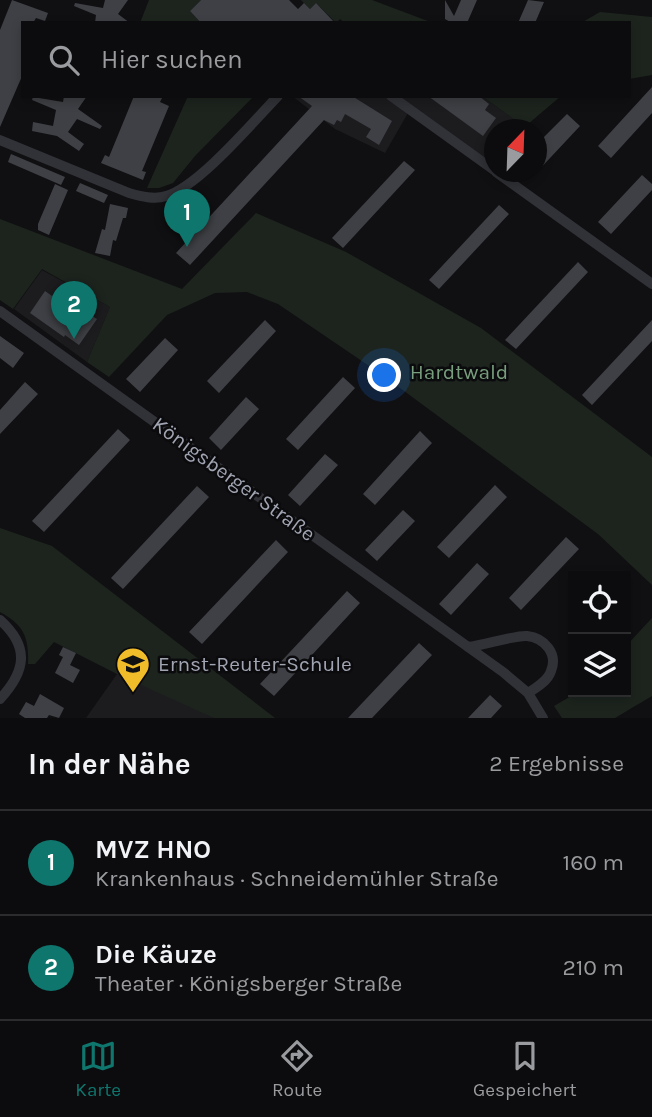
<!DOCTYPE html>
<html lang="de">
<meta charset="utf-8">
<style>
body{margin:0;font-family:Karla,sans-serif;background:#1a1a1c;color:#f1f3f6}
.controls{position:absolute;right:21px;bottom:21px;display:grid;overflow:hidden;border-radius:0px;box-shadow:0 4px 10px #0003}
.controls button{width:63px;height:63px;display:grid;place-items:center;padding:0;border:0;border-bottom:2px solid #2c2c2e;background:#0c0c0e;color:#f1f3f6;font:35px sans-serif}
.compass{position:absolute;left:484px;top:119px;width:63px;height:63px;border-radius:50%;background:#0c0c0e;box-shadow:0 4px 10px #0003;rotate:23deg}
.you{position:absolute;left:385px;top:376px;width:24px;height:24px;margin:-18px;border:5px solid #fff;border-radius:50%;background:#1a73e8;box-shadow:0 0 0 10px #1a73e833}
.badge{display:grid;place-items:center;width:46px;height:46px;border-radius:50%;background:#0f766e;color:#fff;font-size:23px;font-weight:700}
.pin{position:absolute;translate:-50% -58px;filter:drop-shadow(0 2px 4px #0008)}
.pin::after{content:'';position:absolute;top:37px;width:24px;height:21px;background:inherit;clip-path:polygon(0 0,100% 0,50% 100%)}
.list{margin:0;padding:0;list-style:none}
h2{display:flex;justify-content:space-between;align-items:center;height:91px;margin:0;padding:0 28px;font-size:30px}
h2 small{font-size:23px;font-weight:400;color:#9a9b9e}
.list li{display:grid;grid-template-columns:46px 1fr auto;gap:21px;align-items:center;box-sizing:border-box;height:105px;padding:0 28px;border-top:2px solid #2c2c2e}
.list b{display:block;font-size:26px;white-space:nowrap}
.list p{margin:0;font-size:23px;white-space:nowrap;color:#9a9b9e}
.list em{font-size:23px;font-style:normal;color:#9a9b9e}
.icon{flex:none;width:38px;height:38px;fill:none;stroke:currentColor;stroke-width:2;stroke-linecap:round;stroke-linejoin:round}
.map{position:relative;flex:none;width:652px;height:718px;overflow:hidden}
.search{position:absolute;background:#0c0c0e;box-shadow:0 4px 10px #0003;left:21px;right:21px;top:21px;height:77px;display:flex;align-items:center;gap:18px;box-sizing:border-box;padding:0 24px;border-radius:0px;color:#9a9b9e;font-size:26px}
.sheet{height:301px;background:#0c0c0e}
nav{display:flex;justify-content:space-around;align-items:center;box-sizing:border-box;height:98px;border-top:2px solid #2c2c2e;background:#0c0c0e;font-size:19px;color:#9a9b9e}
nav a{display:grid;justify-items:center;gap:4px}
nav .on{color:#0f766e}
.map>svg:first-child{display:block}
</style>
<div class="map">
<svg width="652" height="718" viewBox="0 0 652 718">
<rect width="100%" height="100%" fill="#101012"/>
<path fill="#1c1c1f" d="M292,96H482L516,121L510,129L494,130V150L487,159L412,106L385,153L335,129Z
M42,270L110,307L87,362L14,309Z
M117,674L207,713L214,718H86Z"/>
<path fill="#1d241e" d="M149,0H201L190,11L201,23H140Z
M301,0H372L433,23H345L340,19L336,23L316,3L310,9Z
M600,12L652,17V75L629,79V23H581Z
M188,96H254L195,156L173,183L159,188H147Z
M482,96H561L528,124L516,121Z
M256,213L346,252L481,328L652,457V585L598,534L381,374L278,304L247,292L215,293L167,315L109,377L87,362L110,307L42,269L13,309L0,300V219L182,289Z
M0,528L52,546L275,718H214L117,674L54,642L35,664H28C29,637 24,625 0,612Z
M652,618V696L615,718H562L554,706L578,692H626V646Z"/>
<path fill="#3f4045" d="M12,0L48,13L45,21L36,18L33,23H23V74L0,127V30Z
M105,0H128L118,14L130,23H95L96,15L74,6L75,3L103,8Z
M201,0H289L298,9L304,3L310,9L316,3L335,23H201L190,11Z
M445,0L454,16L461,0H477L467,23H452L445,19Z
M528,0L544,2L535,23H518Z
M652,87V113L611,158L598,146Z
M64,96H87L78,109L102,126L100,129L77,119L68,132L84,144L79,151L57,136L32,131L33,122L53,126L56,110L32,100L33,97L63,102Z
M134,96H163L160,102L169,106L142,171L146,172L143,180L101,163L105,155L109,157Z
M298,96H352L392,121L379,145L366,137L371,129L345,114L341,122L337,120L334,125L324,120L190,265L176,253L312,106Z
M428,96H479L489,104L485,110L496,118L483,136Z
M567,114L580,126L536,173V147L540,143L539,142Z
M11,154L65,177L61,185L8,162Z
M404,161L415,170L343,248L332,238Z
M642,175L652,184V190L611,234L598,222Z
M80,183L108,195L104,203L76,191Z
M55,184L68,190L49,235L38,230V224Z
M110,204L128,208L126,218H123L116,241L113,240L110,256L95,253L102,229L105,230Z
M499,205L509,214L439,289L429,280Z
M578,262L588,272L516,349L505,340Z
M45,291L83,318L87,313L97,319L79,345L65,335L64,337L30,313Z
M265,320L276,331L219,393L207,381Z
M652,320V341L592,405L582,395Z
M0,336L24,353L13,368L0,358Z
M165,338L178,350L140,392L126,379Z
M343,377L355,388L298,450L286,439Z
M25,382L38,394L0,434V410Z
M246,397L259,409L221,450L209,438Z
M118,429L130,440L44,532L32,521Z
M420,431L432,443L375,505L363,494Z
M325,454L338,465L300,506L288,495Z
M495,485L507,497L449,558L437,547Z
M197,486L209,497L123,589L111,578Z
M403,510L415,521L377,561L365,550Z
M566,537L579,549L521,610L509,598Z
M276,540L288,552L202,644L189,632Z
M477,563L489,574L451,615L439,604Z
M347,591L360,603L274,696L260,684Z
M419,643L432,655L372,718H348Z
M63,647L76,653L70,665L80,670L73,683L55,673L63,657L59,655Z
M40,694L64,708L59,718L49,715L47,718H25L19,714L26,702L34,706Z
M490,695L502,706L491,718H468Z"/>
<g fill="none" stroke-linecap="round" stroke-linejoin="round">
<path stroke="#313237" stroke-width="10" d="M391,96L494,170
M0,140L129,193C140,196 154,200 166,196C198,187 253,122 278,96
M496,172L652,284
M0,311L503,672L528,693L543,718
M0,620C30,647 26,671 0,699
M468,647C485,645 515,635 527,636C545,638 558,654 551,671C548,681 536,688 528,693"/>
</g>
<defs>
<g id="school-pin" transform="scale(1.75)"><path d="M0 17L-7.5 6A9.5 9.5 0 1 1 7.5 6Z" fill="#f0bc2a" stroke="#0b0b0d"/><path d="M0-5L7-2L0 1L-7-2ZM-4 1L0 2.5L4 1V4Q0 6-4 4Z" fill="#111"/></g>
</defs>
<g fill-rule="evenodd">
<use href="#school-pin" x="133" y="664"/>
</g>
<g text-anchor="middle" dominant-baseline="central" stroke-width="5" stroke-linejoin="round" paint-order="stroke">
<g font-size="21" fill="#789e7d" stroke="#0b0b0d">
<text x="459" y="372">Hardtwald</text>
</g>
<g font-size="21" fill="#a1a5b2" stroke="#0b0b0d">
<text transform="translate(234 479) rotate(36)">Königsberger Straße</text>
</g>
<g font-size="21" fill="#a1a5b2" stroke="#0b0b0d" text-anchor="start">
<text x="158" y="664">Ernst-Reuter-Schule</text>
</g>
</g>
</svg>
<div class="controls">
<button><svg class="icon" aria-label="locate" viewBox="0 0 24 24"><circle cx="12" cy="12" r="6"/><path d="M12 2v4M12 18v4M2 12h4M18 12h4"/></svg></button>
<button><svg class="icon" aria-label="layers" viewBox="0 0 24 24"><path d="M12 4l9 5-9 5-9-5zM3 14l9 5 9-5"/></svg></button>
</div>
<svg class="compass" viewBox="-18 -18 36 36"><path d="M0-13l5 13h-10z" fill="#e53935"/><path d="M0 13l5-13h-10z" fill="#9a9b9e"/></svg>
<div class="you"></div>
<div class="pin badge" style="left:187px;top:247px">1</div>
<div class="pin badge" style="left:74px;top:339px">2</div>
<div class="search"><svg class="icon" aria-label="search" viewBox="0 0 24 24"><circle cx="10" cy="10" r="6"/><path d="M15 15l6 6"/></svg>Hier suchen</div>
</div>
<section class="sheet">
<h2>In der Nähe<small>2 Ergebnisse</small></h2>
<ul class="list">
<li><span class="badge">1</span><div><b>MVZ HNO</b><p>Krankenhaus · Schneidemühler Straße</p></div><em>160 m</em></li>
<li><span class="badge">2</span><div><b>Die Käuze</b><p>Theater · Königsberger Straße</p></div><em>210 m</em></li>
</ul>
</section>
<nav>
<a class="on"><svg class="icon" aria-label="map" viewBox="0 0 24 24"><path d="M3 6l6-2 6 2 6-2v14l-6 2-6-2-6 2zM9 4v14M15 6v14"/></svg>Karte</a>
<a><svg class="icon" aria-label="directions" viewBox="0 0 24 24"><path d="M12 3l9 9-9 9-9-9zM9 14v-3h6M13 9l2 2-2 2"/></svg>Route</a>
<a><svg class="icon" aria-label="saved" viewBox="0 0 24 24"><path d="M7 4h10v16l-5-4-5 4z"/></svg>Gespeichert</a>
</nav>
